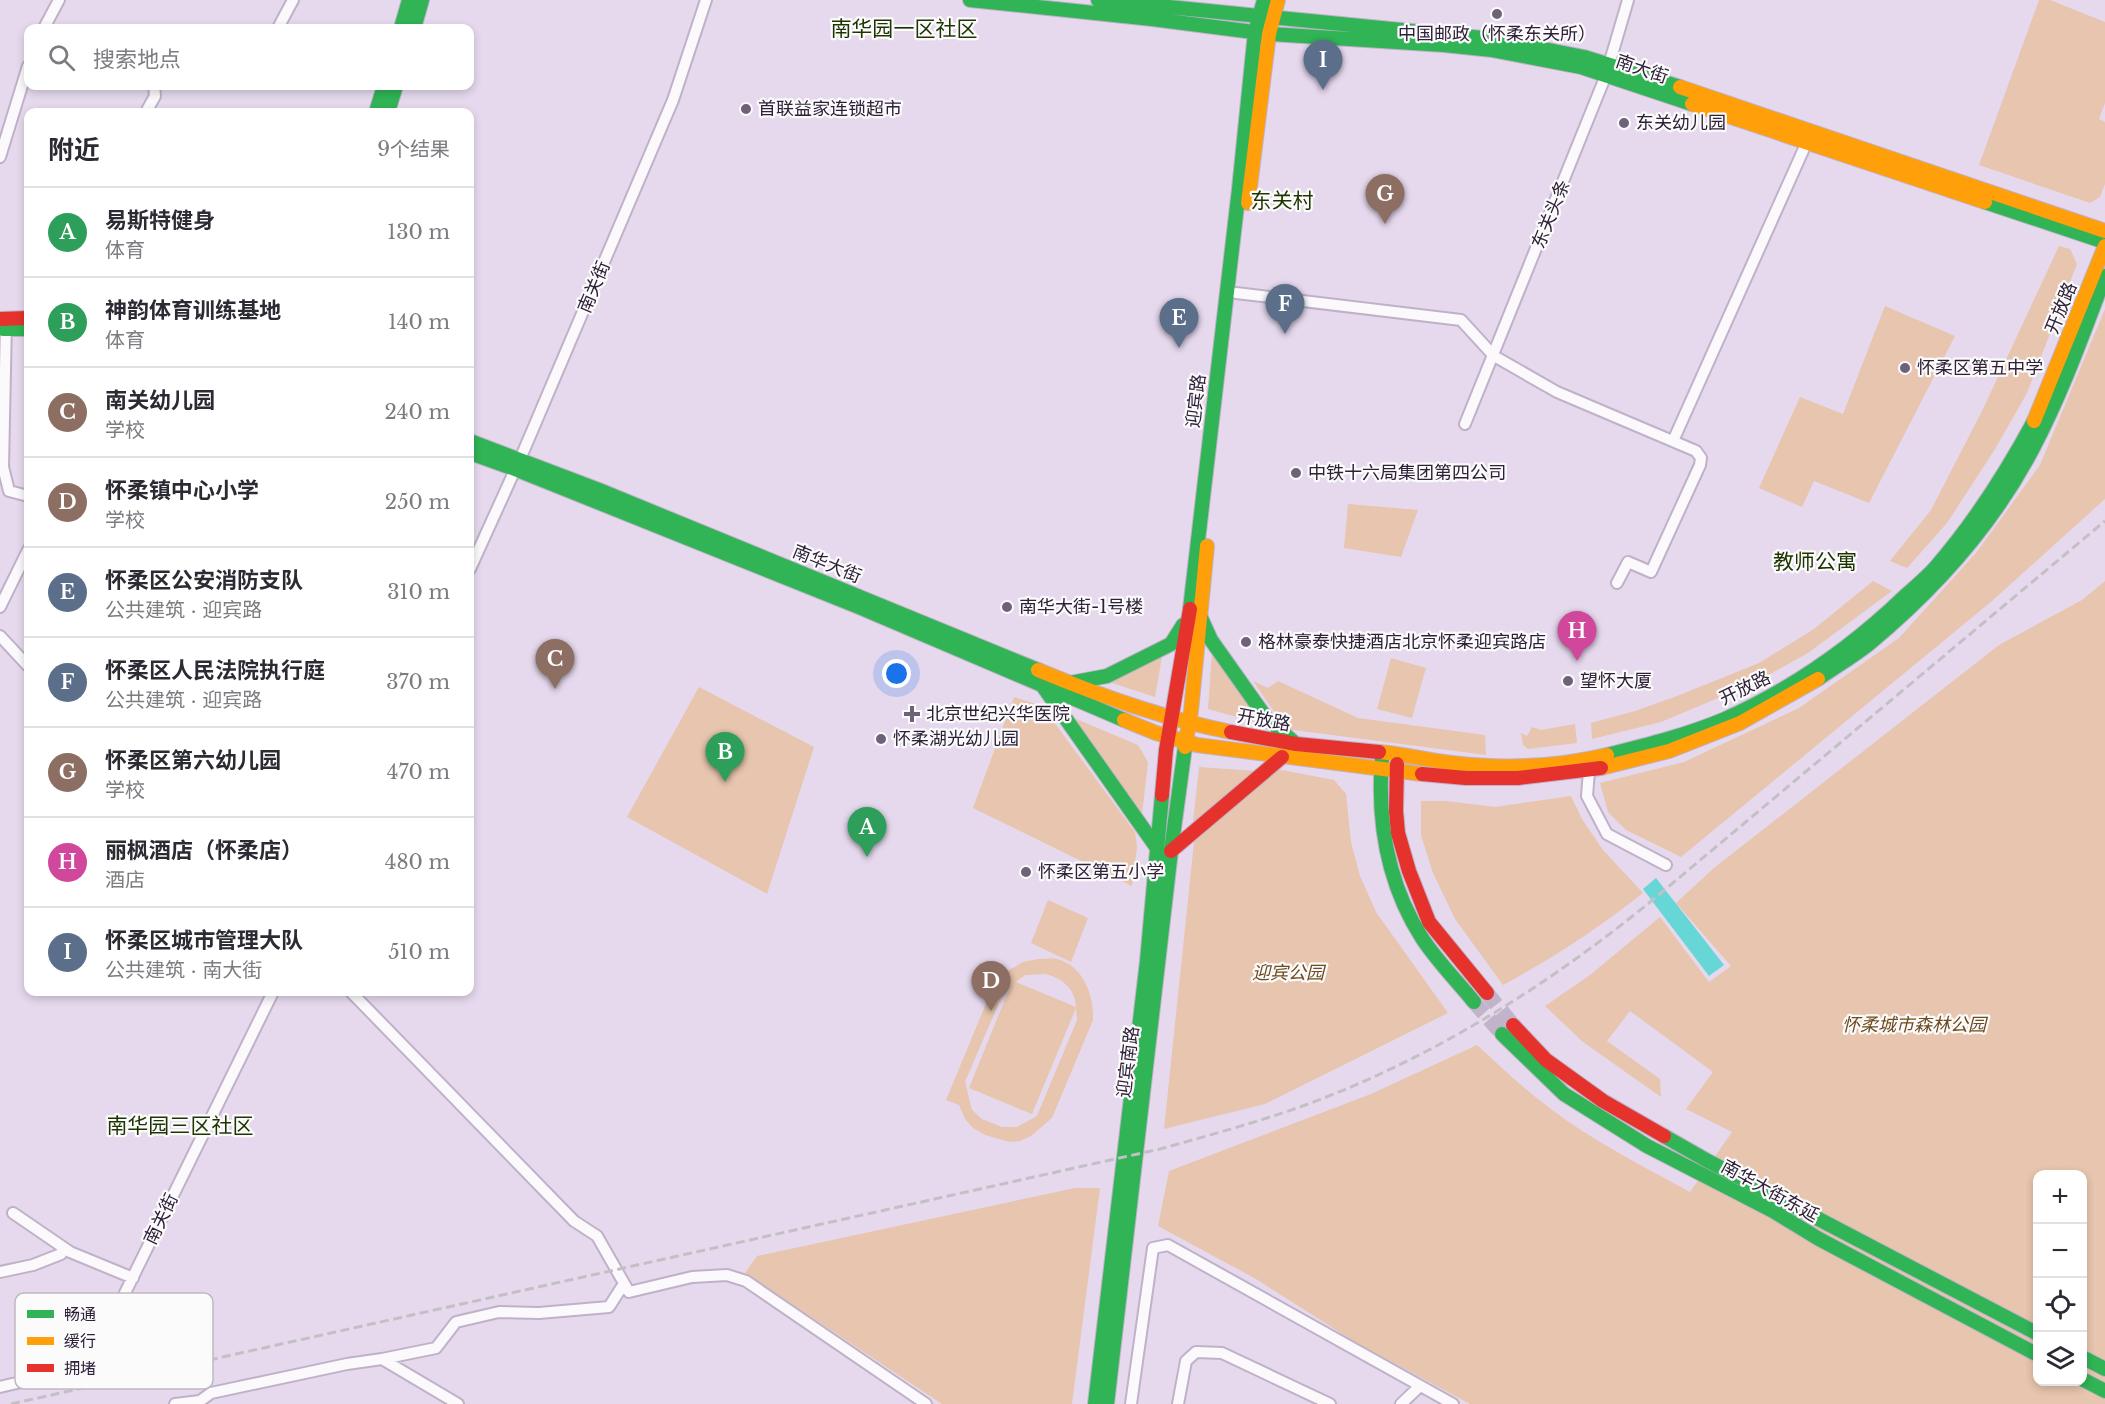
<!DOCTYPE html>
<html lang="zh">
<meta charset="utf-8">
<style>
body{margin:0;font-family:"Libre Baskerville","Noto Sans SC",serif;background:#f7f7f7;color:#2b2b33}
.controls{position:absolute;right:18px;bottom:18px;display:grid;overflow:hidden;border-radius:12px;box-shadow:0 3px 9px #0003}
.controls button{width:54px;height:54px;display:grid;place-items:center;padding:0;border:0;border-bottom:2px solid #e1e1e2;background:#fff;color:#2b2b33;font:30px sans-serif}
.you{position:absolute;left:897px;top:674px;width:21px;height:21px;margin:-15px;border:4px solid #fff;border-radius:50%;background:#1a73e8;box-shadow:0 0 0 9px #1a73e833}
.badge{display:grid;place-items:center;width:39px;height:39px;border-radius:50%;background:#6f6178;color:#fff;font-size:20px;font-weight:700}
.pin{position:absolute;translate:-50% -50px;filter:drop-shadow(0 2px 3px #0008)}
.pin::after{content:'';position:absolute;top:32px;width:21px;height:18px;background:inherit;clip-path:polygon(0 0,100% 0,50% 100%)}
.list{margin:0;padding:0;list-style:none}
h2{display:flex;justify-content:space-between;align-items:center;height:78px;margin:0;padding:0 24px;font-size:26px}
h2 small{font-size:20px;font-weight:400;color:#7c7c81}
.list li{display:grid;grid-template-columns:39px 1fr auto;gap:18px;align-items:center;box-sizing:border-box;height:90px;padding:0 24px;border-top:2px solid #e1e1e2}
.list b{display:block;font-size:22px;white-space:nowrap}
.list p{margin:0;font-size:20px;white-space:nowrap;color:#7c7c81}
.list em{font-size:20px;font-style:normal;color:#7c7c81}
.icon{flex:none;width:33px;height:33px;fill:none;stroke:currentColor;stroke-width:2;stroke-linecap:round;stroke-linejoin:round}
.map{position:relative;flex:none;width:2105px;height:1404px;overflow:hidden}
.search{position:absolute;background:#fff;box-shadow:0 3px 9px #0003;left:24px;top:24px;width:450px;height:66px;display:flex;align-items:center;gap:15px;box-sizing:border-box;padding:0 21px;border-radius:12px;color:#7c7c81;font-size:22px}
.panel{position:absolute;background:#fff;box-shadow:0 3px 9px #0003;left:24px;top:108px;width:450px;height:888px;border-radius:12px}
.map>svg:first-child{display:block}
</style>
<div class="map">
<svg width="2105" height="1404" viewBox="0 0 2105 1404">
<rect width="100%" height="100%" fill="#e6d9ee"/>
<path fill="#e7c5ae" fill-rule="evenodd" d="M2039,0H2050L2105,22V103L2099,119L2105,122V184L2100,197L2090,203L1979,165Z
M2059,246L2070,249L2077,264L2027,393L1995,449L1947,523L1907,568L1890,561L1931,510L1983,409Z
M1885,306L1955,336L1869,503L1814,481L1802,507L1759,488L1800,397L1843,414Z
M2105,309V499L1992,601L1681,857L1626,830L1608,812L1600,783L1684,762L1799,708L1899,638L1976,553L2040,465Z
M1348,504L1418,510L1401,557L1344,548Z
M1873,581L1892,591L1808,653L1756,682L1661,722L1592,739L1591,723L1635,711L1677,696L1759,663L1814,629Z
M2105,581V1404H1470L1355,1342L1256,1279L1158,1226L1169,1171L1371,1094L1477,1045C1505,1071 1534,1098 1566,1120C1605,1147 1648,1169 1690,1192L1732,1132L1686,1109L1713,1072L1630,1011L1607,1041L1660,1079L1661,1097L1583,1042L1545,1006L1590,975L1660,917L1709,982L1731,966L1676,903L1714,868L1999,645L2082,600ZM2038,1174H2082V1382H2038Z
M1163,651L1155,697L1103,680Z
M1212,652L1265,725L1208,709Z
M1391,658L1426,668L1412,718L1377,709Z
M1253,681L1268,688L1278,681L1358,718L1485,735L1486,755L1286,729Z
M699,687L814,747L767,894L627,817Z
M1014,697L1042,706L1135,832L1137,847L1132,886L973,808Z
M1069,716L1138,745L1148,762L1142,815Z
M1575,724L1577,743L1528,749L1523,745L1521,733L1527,736L1532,727L1541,730Z
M1199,767L1256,771L1193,822Z
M1277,769L1334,780L1346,794L1351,842L1360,876L1376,912L1448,1013L1265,1104L1164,1129L1194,842Z
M1571,796L1582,819L1603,850L1643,893C1599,928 1553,958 1503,985L1455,919L1433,873L1421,835V801H1446L1495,807Z
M1048,900L1088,918L1071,962L1031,943Z
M1038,959C1044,959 1051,958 1057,959C1084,966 1094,996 1093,1020L1052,1118L1031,1136L1020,1141L1010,1142L985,1135L973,1128L965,1119L959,1105L946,1100L997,977L1023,962ZM1045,974C1062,978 1075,988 1076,1007L1016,982L1025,975ZM1010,987L969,1088L1032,1114L1076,1008L1077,1020L1037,1116L1017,1127H1002L982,1119L972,1110L965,1082L1004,991Z
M1075,1188H1100L1072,1404H942L745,1273L757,1256Z"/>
<path fill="#67d6d7" d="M1656,878L1724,965L1709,976L1643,889Z"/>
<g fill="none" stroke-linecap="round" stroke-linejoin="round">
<path stroke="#c1b4ca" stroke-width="15" stroke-dasharray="15 8" stroke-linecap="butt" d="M1487,993L1513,1025
M1474,1002L1502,1034"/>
<g stroke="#bfb2c8" stroke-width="14">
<path id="street" d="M44,28L59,0
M278,28L293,0
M146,112L155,96L154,86
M0,157L28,66
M1236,293L1461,320L1494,356L1557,392L1696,451L1701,458L1700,465L1651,572L1628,562L1617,583
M6,322L3,467L9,491L28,496
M1465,424L1606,75L1628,0
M1673,441L1806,144
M470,569L524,450L673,100L706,0
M0,607L28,550
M0,636L28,666
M1589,771L1587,796L1607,834L1666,865
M351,992L574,1221L597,1236L629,1292L692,1277L727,1275L746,1281L926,1404
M13,1213L70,1252L133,1278
M0,1272L33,1265L61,1254L64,1248
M382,1359L436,1348L456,1322L499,1312L539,1313L609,1307L623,1285
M0,1387L85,1367L95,1354L273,992
M175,1404L200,1401L211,1393L347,1364L382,1359L458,1404
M1131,1404L1153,1248L1168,1245L1453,1404
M1178,1404L1186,1361L1196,1352L1222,1353L1330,1404
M1401,1404L1420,1386"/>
</g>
<g stroke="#bfb2c8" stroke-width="16">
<path id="fast" d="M970,0L1152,19L1269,34L1444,45L1492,50L1581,67L1692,104
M1098,0L1493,39L1584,57L1680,87
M401,28L409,0
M414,28L422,0
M376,112L384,86
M388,112L396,86
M1985,202L2105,242
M3,329H28
M470,441L599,490L1038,670
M470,453L515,469L859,607L1124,720
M1190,609L1239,189L1255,32L1264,0
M1201,618L1211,640L1267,719L1296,744
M1818,679C1835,667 1854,656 1870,643C1935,589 1994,523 2033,448C2062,393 2083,334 2105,276
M1070,683L1107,676L1171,644L1183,625
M1042,685L1157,848
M1607,755C1647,745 1687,735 1725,719C1792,689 1852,647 1905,596C1915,587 1926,578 1935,568C1974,523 2006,473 2034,421
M1382,758C1377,822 1387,883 1422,938C1437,961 1457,981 1474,1002
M1502,1034L1564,1094L1647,1146L1773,1211L1819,1239L2038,1355
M1664,1136L1706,1160L2038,1334
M2082,1357L2105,1369
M2082,1379L2105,1391
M1095,1404L1147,961L1162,795
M1107,1404L1171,851L1185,747"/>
</g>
<g stroke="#bfb2c8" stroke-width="16">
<path id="slow" d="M1680,87L2105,231
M1692,104L1985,202
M1248,203L1269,34L1278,0
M2034,421L2105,246
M1038,670C1100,696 1165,719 1231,732
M1124,720L1156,733L1197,745L1422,774
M1185,747L1191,711L1207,546
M1379,752C1403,754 1427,760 1452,763C1503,769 1557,767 1607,755
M1601,768L1669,751L1740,723L1818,679"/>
</g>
<g stroke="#bfb2c8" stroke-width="16">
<path id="jam" d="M0,319L28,318
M1231,732L1296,744L1379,752
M1397,764L1396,811L1398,833L1409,871L1429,922L1487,993
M1422,774L1466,778H1518L1601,768
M1162,795L1166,750L1190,609
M1171,851L1282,757
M1513,1025L1546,1060L1603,1101L1664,1136"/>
</g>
<use href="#street" stroke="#fbf9fc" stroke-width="10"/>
<use href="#fast" stroke="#30b455" stroke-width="14"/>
<use href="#slow" stroke="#ff9f0a" stroke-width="14"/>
<use href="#jam" stroke="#e5322d" stroke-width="14"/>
<path stroke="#c3c0c5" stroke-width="3" stroke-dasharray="9 4.5" stroke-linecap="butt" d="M11,1404L1160,1149C1207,1136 1254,1123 1300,1107C1430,1060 1549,985 1655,898L2105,521"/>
</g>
<g fill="#6f6178" stroke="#fbfbfb" stroke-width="2">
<circle cx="1497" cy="14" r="6"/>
<circle cx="746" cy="109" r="6"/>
<circle cx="1624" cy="123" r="6"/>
<circle cx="1905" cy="368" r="6"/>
<circle cx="1296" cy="473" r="6"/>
<circle cx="1007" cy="607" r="6"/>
<circle cx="1246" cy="642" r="6"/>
<circle cx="1568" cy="681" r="6"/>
<path d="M909 705h6v6h6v6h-6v6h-6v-6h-6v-6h6z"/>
<circle cx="881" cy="739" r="6"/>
<circle cx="1026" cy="872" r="6"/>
</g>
<g text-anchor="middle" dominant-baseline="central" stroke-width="4.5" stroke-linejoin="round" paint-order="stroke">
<g font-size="18" fill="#2f2039" stroke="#fbfbfb" text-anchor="start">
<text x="1497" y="34" text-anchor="middle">中国邮政（怀柔东关所）</text>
<text x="758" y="109">首联益家连锁超市</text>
<text x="1636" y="123">东关幼儿园</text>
<text x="1917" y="368">怀柔区第五中学</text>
<text x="1308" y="473">中铁十六局集团第四公司</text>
<text x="1019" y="607">南华大街-1号楼</text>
<text x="1258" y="642">格林豪泰快捷酒店北京怀柔迎宾路店</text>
<text x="1580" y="681">望怀大厦</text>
<text x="926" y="714">北京世纪兴华医院</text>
<text x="893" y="739">怀柔湖光幼儿园</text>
<text x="1038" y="872">怀柔区第五小学</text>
</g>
<g font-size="18" fill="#2f2039" stroke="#fbfbfb">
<text transform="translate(1642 69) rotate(19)">南大街</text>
<text transform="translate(1551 214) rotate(-68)">东关头条</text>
<text transform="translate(594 287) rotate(-67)">南关街</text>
<text transform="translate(2061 308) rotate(-68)">开放路</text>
<text transform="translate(1196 401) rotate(-83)">迎宾路</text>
<text transform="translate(827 564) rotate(22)">南华大街</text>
<text transform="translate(1745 688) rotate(-26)">开放路</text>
<text transform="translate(1264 720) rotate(10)">开放路</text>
<text transform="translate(1128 1062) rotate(-83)">迎宾南路</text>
<text transform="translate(1770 1191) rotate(29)">南华大街东延</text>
<text transform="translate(161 1219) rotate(-64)">南关街</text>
</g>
<g font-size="18" font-style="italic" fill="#6d4b1e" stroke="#fbfbfb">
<text x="1288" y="973">迎宾公园</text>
<text x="1914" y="1025">怀柔城市森林公园</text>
</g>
<g font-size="21" fill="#1d3300" stroke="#fbfbfb">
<text x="904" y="29">南华园一区社区</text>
<text x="1282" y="201">东关村</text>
<text x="1815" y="562">教师公寓</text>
<text x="180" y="1126">南华园三区社区</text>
</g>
</g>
<rect x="15" y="1293" width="198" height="96" rx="9" fill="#fbfbfb" stroke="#beb9c1" stroke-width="1.5"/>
<rect x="27" y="1310" width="27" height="8" fill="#30b455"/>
<rect x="27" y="1337" width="27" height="8" fill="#ff9f0a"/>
<rect x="27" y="1364" width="27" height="8" fill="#e5322d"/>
<g font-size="16" fill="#2f2039">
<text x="64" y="1320">畅通</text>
<text x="64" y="1347">缓行</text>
<text x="64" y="1374">拥堵</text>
</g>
</svg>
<div class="controls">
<button>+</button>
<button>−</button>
<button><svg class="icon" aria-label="locate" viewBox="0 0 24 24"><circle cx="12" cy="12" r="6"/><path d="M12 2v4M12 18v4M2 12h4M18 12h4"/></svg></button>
<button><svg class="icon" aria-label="layers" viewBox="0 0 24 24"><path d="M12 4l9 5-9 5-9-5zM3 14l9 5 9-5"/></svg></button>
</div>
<div class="you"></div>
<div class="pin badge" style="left:867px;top:857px;background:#2e9e5b">A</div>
<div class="pin badge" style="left:725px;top:782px;background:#2e9e5b">B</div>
<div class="pin badge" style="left:555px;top:689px;background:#8d6e63">C</div>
<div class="pin badge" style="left:991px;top:1011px;background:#8d6e63">D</div>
<div class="pin badge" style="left:1179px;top:348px;background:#5c6f8a">E</div>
<div class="pin badge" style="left:1285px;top:334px;background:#5c6f8a">F</div>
<div class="pin badge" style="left:1385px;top:224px;background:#8d6e63">G</div>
<div class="pin badge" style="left:1577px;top:661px;background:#d1479c">H</div>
<div class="pin badge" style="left:1323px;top:90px;background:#5c6f8a">I</div>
<div class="search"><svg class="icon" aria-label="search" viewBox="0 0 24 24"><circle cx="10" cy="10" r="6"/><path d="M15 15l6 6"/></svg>搜索地点</div>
<section class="panel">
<h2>附近<small>9个结果</small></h2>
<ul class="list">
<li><span class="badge" style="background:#2e9e5b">A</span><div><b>易斯特健身</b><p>体育</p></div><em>130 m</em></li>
<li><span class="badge" style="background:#2e9e5b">B</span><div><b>神韵体育训练基地</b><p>体育</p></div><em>140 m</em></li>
<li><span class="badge" style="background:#8d6e63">C</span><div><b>南关幼儿园</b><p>学校</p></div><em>240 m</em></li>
<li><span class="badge" style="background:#8d6e63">D</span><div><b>怀柔镇中心小学</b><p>学校</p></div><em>250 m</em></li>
<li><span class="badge" style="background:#5c6f8a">E</span><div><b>怀柔区公安消防支队</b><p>公共建筑 · 迎宾路</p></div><em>310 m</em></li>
<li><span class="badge" style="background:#5c6f8a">F</span><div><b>怀柔区人民法院执行庭</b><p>公共建筑 · 迎宾路</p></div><em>370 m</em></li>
<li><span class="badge" style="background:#8d6e63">G</span><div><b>怀柔区第六幼儿园</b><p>学校</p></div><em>470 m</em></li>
<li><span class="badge" style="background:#d1479c">H</span><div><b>丽枫酒店（怀柔店）</b><p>酒店</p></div><em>480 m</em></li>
<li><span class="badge" style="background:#5c6f8a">I</span><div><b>怀柔区城市管理大队</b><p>公共建筑 · 南大街</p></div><em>510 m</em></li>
</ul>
</section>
</div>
